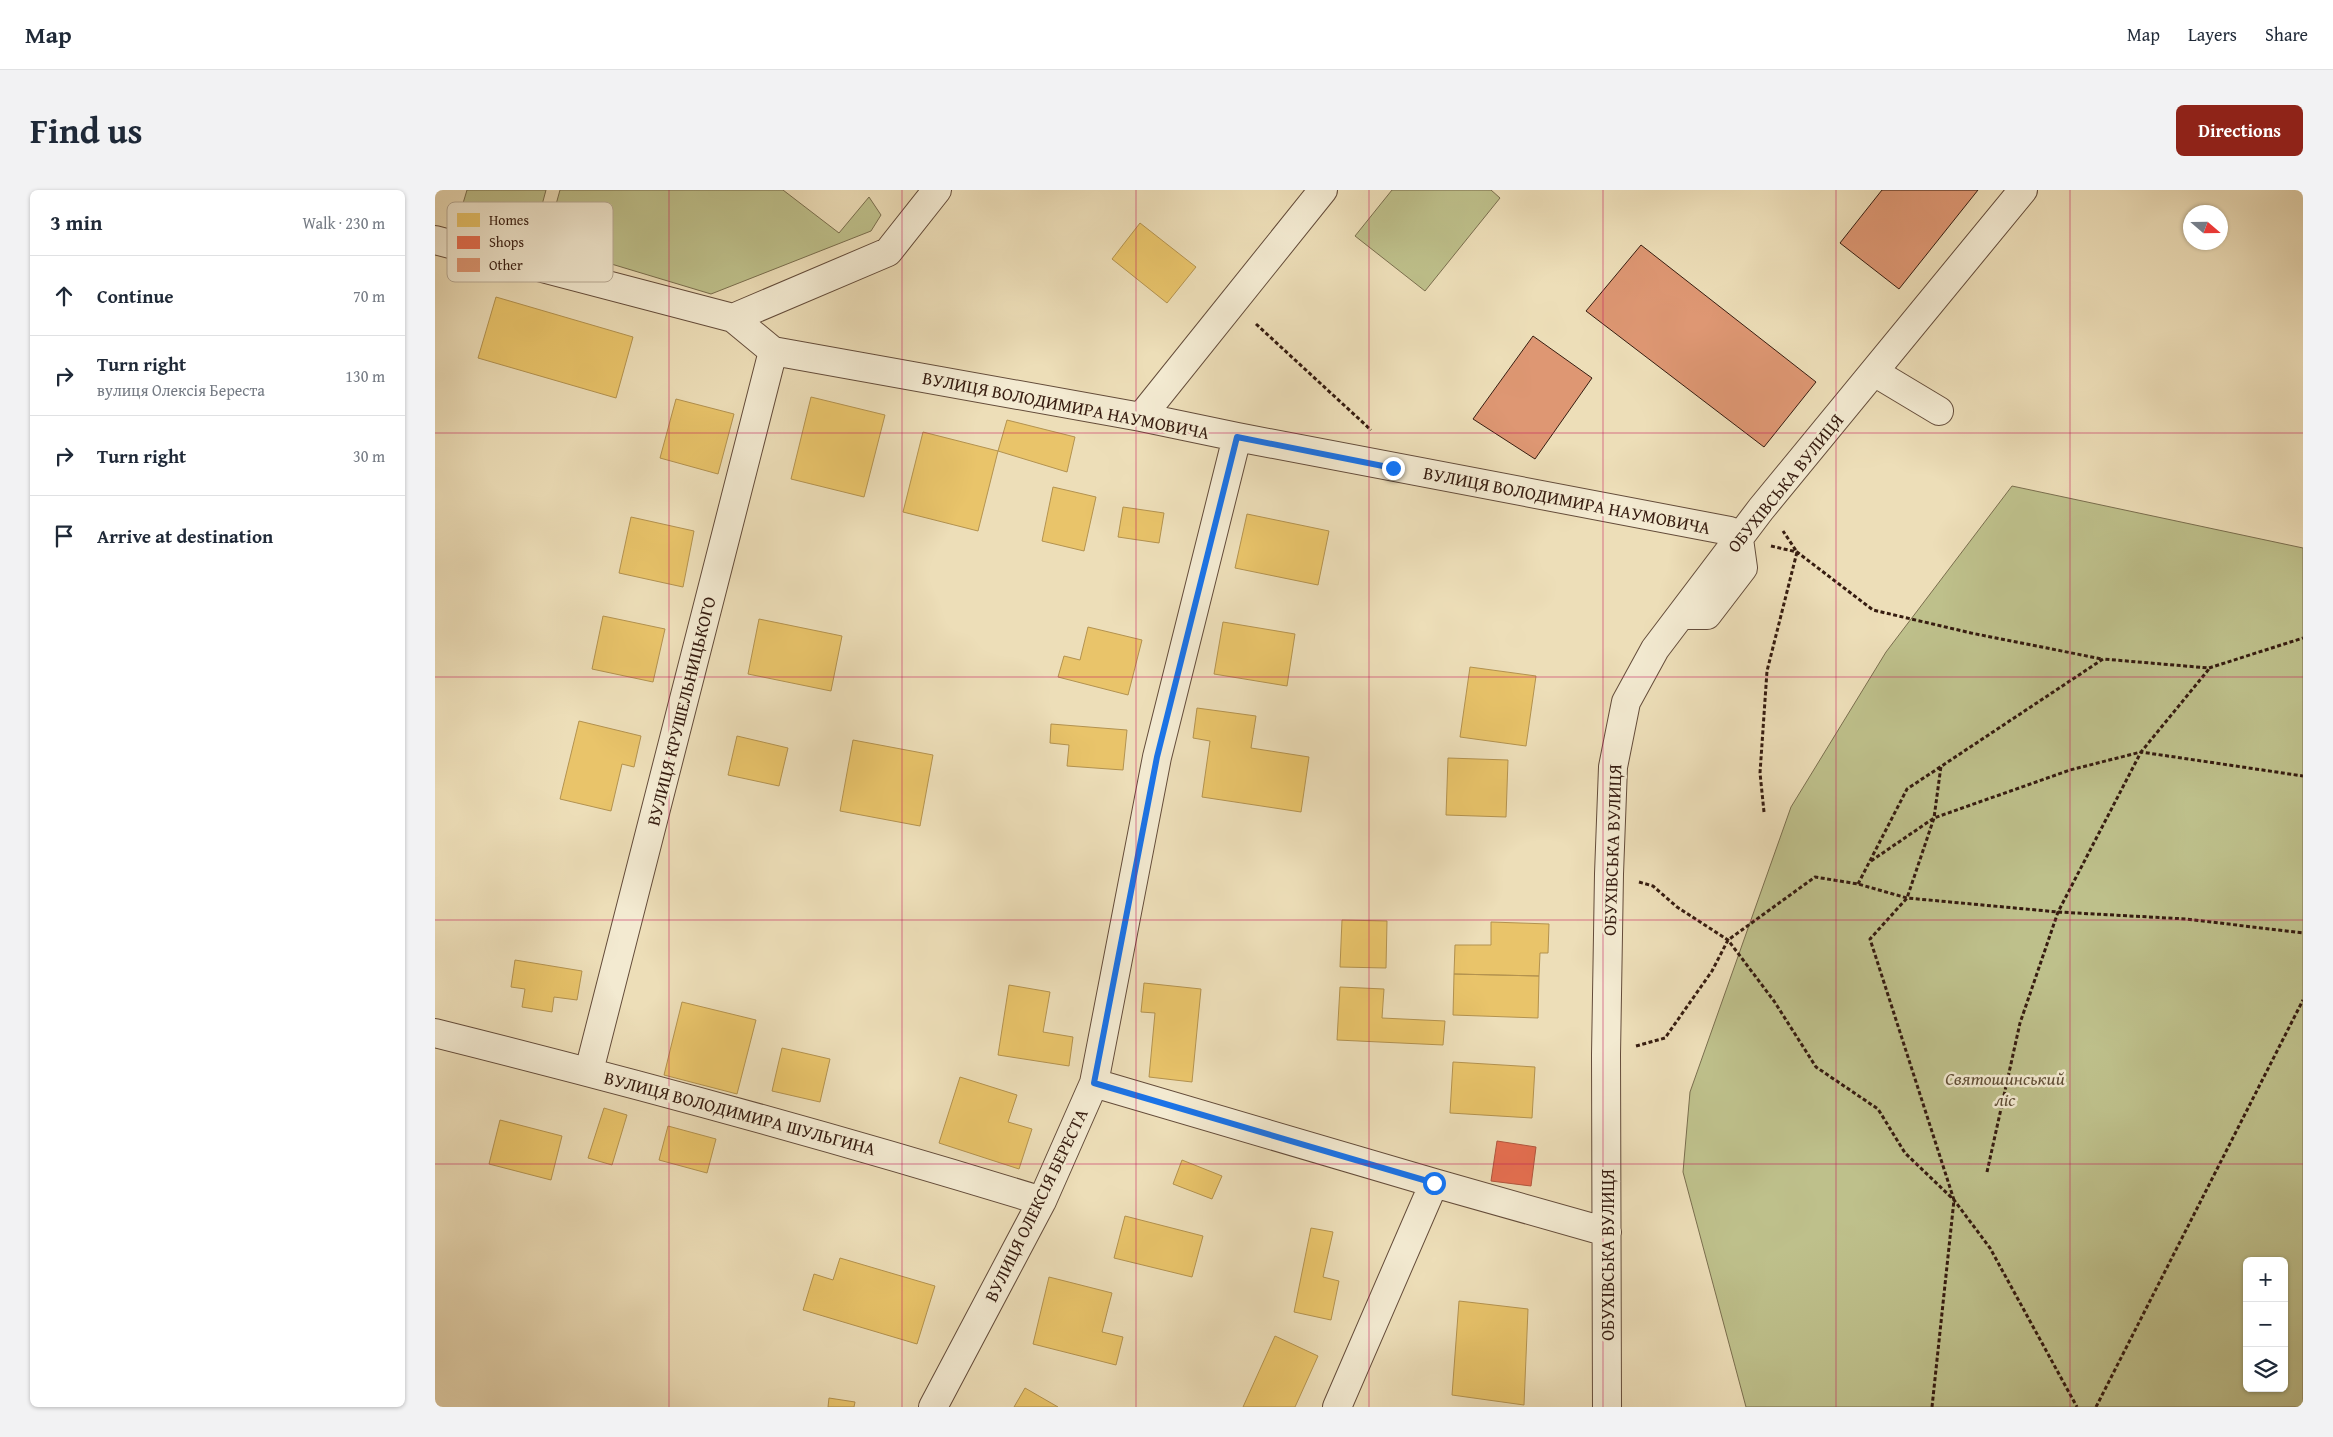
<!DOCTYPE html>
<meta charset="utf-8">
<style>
body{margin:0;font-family:"Gentium Book Plus",serif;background:#f2f2f3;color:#1f2937}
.controls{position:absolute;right:15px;bottom:15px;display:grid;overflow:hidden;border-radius:8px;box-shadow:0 1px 4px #0004}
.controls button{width:45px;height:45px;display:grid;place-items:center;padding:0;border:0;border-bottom:1px solid #e0e1e3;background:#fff;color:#1f2937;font:25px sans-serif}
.compass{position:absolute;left:1748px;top:15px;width:45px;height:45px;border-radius:50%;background:#fff;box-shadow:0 1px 4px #0004;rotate:110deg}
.stop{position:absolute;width:15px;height:15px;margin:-11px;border:4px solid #1a73e8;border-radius:50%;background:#fff}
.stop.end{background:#1a73e8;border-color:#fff;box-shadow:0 1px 5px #0008}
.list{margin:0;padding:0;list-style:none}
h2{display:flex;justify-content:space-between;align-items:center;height:65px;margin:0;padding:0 20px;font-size:21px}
h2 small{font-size:16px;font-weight:400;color:#747a83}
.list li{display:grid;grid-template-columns:32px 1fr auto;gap:15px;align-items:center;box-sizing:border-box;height:80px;padding:0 20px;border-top:1px solid #e0e1e3}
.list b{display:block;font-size:19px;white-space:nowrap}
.list p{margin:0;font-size:16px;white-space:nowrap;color:#747a83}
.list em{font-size:16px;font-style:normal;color:#747a83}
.icon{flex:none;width:28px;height:28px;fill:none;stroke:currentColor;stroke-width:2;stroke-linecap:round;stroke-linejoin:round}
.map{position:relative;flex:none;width:1868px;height:1217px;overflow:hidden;border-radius:8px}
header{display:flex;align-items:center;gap:30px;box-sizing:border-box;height:70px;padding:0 25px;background:#fff;border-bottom:1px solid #e0e1e3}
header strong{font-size:24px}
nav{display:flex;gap:28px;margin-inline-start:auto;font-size:18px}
.intro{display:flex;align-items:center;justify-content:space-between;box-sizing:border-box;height:120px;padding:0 30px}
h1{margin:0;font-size:35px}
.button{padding:12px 22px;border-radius:8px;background:#8f2418;color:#fff;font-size:18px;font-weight:700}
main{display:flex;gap:30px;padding:0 30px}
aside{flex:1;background:#fff;border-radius:8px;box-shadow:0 1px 4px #0004}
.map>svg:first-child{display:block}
</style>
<header>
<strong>Map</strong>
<nav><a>Map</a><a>Layers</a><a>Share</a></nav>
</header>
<div class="intro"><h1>Find us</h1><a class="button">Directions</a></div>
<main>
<aside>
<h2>3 min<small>Walk · 230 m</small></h2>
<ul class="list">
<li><svg class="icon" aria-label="ahead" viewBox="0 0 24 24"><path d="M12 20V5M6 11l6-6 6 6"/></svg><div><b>Continue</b></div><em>70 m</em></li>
<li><svg class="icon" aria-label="right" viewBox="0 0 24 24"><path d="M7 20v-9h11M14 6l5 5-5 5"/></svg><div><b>Turn right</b><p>вулиця Олексія Береста</p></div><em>130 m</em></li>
<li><svg class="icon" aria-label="right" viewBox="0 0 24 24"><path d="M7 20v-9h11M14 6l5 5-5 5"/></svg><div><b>Turn right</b></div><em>30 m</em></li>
<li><svg class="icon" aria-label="arrive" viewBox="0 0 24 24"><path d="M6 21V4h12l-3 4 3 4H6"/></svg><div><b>Arrive at destination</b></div></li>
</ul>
</aside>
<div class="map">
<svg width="1868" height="1217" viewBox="0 0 1868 1217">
<rect width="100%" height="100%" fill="#eddeb8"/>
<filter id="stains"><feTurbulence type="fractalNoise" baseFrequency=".004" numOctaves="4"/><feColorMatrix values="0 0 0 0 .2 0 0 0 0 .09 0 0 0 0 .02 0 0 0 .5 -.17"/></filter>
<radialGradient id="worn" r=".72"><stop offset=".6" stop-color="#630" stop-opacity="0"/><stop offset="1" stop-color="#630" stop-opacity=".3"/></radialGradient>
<path fill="#bec08b" stroke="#7a6e4e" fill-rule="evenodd" d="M32,0H111L100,41L26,20Z
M125,0H348L404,43L434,7L446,25L436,41L276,104L110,54Z
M957,0H1056L1065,8L990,101L920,46Z
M1577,296L1868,358V1217H1311L1248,982L1255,902L1356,617L1451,462ZM1812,1071H1849V1198H1812Z"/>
<path fill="#e9c46a" stroke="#b3924f" d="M705,33L761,77L732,113L677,69Z
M61,107L198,147L181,208L43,168Z
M376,207L450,225L429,307L356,289Z
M241,209L299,224L283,284L225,268Z
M572,230L640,247L632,282L563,261Z
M488,242L563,261L543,341L468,322Z
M618,297L661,307L649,361L607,351Z
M688,317L729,323L724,353L683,347Z
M812,324L894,341L883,395L800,378Z
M196,327L259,341L248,397L184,383Z
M168,426L230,439L218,492L157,479Z
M324,429L407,446L396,501L313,484Z
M788,432L860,444L852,496L779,484Z
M653,437L707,450L693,505L623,487L629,466L645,470Z
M1035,477L1101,486L1091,556L1025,547Z
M762,518L821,526L816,558L874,567L866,622L767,607L775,551L758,548Z
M144,531L206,546L199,577L187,574L176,621L125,609Z
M616,534L692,540L688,580L632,576L634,555L615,553Z
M302,546L353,558L344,596L293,585Z
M418,550L498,565L485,636L405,621Z
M1013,568L1073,570L1071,627L1011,625Z
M907,730L952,731L951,778L905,777Z
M1056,732L1114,734L1113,763H1105L1104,786L1019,784L1020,755H1056Z
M80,770L147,781L142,810L119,807L117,822L87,817L90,799L76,797Z
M1019,784L1104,786L1103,828L1018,825Z
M709,793L766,799L757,892L714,887L720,823L706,822Z
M574,795L615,802L608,842L638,847L634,876L563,865Z
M905,797L949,799L947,828L1010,831L1008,855L902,850Z
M247,812L321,830L302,904L229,885Z
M347,858L395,869L385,912L337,901Z
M1018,872L1100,877L1097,928L1015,923Z
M525,887L582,905L573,932L597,939L584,979L504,953Z
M169,918L192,925L177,975L153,968Z
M65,930L127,946L116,990L54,974Z
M233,936L281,949L272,983L224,970Z
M747,970L787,986L777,1009L738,994Z
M690,1026L768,1046L757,1087L679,1068Z
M876,1038L898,1042L888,1087L904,1091L896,1130L859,1122Z
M405,1068L500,1096L482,1154L368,1120L379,1084L398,1090Z
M614,1087L677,1103L667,1142L688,1147L681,1175L598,1154Z
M1024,1111L1093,1119L1089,1215L1017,1205Z
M840,1146L883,1166L860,1217H808Z
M590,1198L623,1217H579Z
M394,1208L420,1212L419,1217H393Z"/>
<path fill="#e76f51" stroke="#b2563e" d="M1062,951L1101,957L1096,996L1056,991Z"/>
<path fill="#de9773" stroke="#361c10" d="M1447,0H1543L1464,99L1405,53Z
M1206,55L1381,192L1329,257L1151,121Z
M1098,146L1157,188L1100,269L1038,229Z"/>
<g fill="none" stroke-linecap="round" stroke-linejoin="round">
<g stroke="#644c3a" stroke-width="30">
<path id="minor" d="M0,50L298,128L338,161L706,227L802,247L1295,341L1304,349L1308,378L1272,425H1246
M298,128L453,62L502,0
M1439,182L1504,221
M706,227L888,0
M0,843C204,894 406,949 607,1011
M154,881L338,161
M659,893L999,993L1172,1042
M498,1217L607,1011L659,893L722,567L802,247
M902,1217L999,993
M1172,1217L1171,865L1174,684L1178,577L1191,512L1220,459L1326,319L1588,0"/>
</g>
<path stroke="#361c10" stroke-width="3" stroke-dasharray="4 2.5" stroke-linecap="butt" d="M821,134L936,240
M1336,356L1362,362L1438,420L1536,443L1667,469
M1329,622L1325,583L1332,481L1362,362L1348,341
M1436,671L1499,628L1635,580L1706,562L1774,479
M1204,692L1218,696L1242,717L1293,750L1339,811L1381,877L1443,919L1470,963L1519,1010L1555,1058L1642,1217
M1423,694L1472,599L1668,469L1774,478L1868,448
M1201,856L1230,848L1277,781L1293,750L1380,687L1423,694L1472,708L1623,722L1751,729L1868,743
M1552,982L1585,833L1623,722L1706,562L1868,586
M1497,1217L1519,1010L1435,749L1472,708L1499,628L1506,576
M1661,1217L1868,810"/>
<use href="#minor" stroke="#f3ead1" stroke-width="28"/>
</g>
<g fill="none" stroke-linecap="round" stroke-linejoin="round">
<path stroke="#1a73e8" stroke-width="6" d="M958,278L802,247L722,567L659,893L999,993"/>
</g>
<path fill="none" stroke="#c2185b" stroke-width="1" stroke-opacity="0.55" d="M234,0V1217M467,0V1217M701,0V1217M934,0V1217M1168,0V1217M1401,0V1217M1635,0V1217M0,243H1868M0,487H1868M0,730H1868M0,974H1868"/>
<g text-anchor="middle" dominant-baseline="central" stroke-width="5" stroke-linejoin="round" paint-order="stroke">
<g font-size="18" fill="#361c10" stroke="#f3ead1">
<text transform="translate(631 215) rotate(11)">ВУЛИЦЯ ВОЛОДИМИРА НАУМОВИЧА</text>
<text transform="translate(1350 293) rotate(-51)">ОБУХІВСЬКА ВУЛИЦЯ</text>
<text transform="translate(1132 310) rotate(11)">ВУЛИЦЯ ВОЛОДИМИРА НАУМОВИЧА</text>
<text transform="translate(246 521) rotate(-76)">ВУЛИЦЯ КРУШЕЛЬНИЦЬКОГО</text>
<text transform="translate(1177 660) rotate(-88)">ОБУХІВСЬКА ВУЛИЦЯ</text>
<text transform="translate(305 923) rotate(15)">ВУЛИЦЯ ВОЛОДИМИРА ШУЛЬГИНА</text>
<text transform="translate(601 1015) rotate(-64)">ВУЛИЦЯ ОЛЕКСІЯ БЕРЕСТА</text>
<text transform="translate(1172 1065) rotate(-90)">ОБУХІВСЬКА ВУЛИЦЯ</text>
</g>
<g font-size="18" font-style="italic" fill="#5f4d35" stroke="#f3ead1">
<text x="1570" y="888">Святошинський<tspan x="1570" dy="21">ліс</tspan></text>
</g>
</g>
<rect x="12" y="12" width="166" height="80" rx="8" fill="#f3ead1" stroke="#baac97" stroke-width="1"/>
<rect x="22" y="23" width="23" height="14" fill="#e9c46a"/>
<rect x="22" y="46" width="23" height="13" fill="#e76f51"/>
<rect x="22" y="68" width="23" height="14" fill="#de9773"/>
<g font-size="14" fill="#361c10">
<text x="54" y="35">Homes</text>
<text x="54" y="57">Shops</text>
<text x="54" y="80">Other</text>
</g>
<rect width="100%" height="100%" filter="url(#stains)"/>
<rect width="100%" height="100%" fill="url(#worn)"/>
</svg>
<div class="controls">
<button>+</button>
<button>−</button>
<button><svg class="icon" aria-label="layers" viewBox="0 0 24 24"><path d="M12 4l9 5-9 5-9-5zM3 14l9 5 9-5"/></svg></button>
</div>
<svg class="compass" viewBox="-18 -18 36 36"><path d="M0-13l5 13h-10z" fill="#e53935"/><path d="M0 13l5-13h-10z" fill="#747a83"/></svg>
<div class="stop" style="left:999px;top:993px"></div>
<div class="stop end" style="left:958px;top:278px"></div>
</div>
</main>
